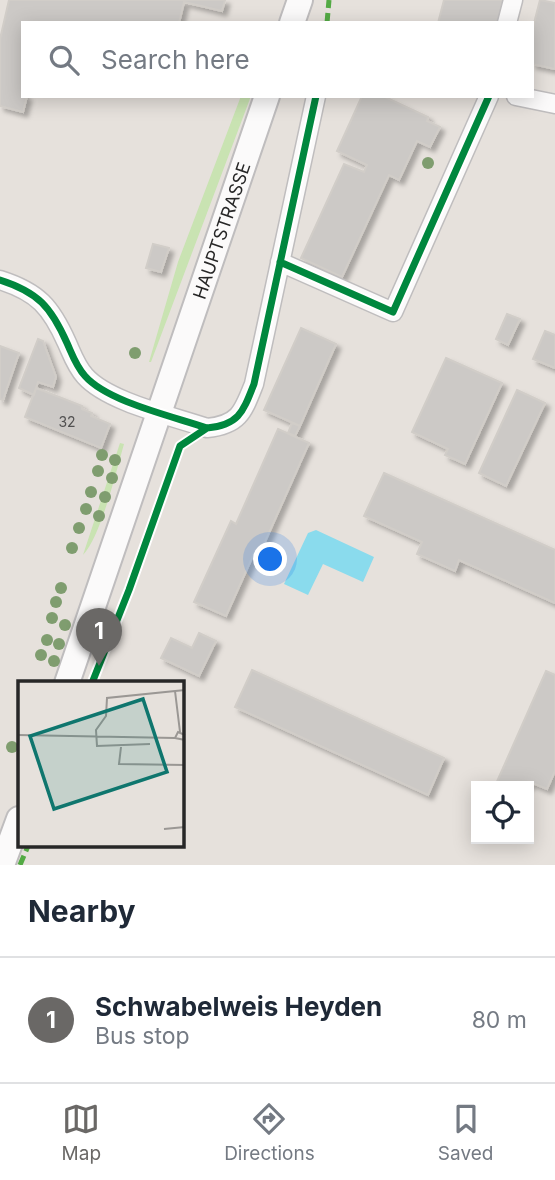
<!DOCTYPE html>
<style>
body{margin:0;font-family:Inter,sans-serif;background:#f2f2f3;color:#1f2937}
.controls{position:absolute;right:21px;bottom:21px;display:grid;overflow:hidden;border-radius:0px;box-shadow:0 4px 18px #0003}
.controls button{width:63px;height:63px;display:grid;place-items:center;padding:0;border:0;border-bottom:2px solid #e0e1e3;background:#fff;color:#1f2937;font:35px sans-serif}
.you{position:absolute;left:271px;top:560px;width:24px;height:24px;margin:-18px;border:5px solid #fff;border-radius:50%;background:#1a73e8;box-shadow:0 0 0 10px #1a73e833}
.badge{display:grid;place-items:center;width:46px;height:46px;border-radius:50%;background:#6a6866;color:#fff;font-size:23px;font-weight:700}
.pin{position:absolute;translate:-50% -58px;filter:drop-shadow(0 2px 4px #0008)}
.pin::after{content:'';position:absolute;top:37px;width:24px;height:21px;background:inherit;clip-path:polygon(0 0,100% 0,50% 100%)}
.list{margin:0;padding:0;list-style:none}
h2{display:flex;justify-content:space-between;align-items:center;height:91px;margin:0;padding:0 28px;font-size:30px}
h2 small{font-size:23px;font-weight:400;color:#747a83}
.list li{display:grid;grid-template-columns:46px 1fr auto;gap:21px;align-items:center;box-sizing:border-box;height:126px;padding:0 28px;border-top:2px solid #e0e1e3}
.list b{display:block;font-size:26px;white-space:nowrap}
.list p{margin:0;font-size:23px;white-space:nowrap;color:#747a83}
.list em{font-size:23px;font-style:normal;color:#747a83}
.icon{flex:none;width:38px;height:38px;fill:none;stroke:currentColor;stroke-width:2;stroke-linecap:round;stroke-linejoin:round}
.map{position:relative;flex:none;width:555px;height:865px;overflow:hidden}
.search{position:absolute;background:#fff;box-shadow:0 4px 18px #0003;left:21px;right:21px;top:21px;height:77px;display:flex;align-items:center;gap:18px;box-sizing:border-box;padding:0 24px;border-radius:0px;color:#747a83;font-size:26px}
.sheet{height:217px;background:#fff}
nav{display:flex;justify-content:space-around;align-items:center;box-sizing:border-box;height:98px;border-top:2px solid #e0e1e3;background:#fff;font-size:19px;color:#747a83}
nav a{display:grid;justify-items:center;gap:4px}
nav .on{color:#6a6866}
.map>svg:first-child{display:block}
</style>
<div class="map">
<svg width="555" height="865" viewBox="0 0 555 865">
<defs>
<filter id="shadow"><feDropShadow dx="4.5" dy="4.5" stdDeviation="2" flood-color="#0004"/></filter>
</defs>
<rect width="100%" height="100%" fill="#e6e1dc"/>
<path fill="#c9e3b2" d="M241,96H251L151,362H149L178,262Z
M120,443L124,444C116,472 101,536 83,555Z"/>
<path fill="#8adbed" d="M316,530L374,557L363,582L323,564L308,595L284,584L308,533Z"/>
<path fill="#ccc9c6" stroke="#d1cdc8" stroke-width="2" filter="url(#shadow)" d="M9,0H225L222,11L184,2L179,23H23V96H27L23,112L0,106V39Z
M444,0H504L498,23H438Z
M540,0L555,3V69L532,64V31Z
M362,96H383L428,117L427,121L440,127L430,147L417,141L399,180L389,175L342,277L301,258L344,164L364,172L367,165L337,151Z
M153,244L169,248L161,272L146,268Z
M507,314L520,319L508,345L496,339Z
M301,328L336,344L300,426L264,410Z
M545,331L555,335V368L533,359Z
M38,339L43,341L56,377L53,387L38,382L34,395L19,388Z
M0,346L19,353L3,400L0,399Z
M446,358L502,383L465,464L445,455L448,449L412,432Z
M36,388L82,406V409L92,413L91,416L110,424L101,448L25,417Z
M517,390L545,403L506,486L479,473Z
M292,423L300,426L295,436L288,433Z
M278,429L309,443L260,553L255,551L226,616L194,602L231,521L236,524Z
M384,473L555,550V603L459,560L455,571L417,554L422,542L364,516Z
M199,633L216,641L199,676L161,658L171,638L192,648Z
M252,670L444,758L428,795L235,707Z
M546,671L555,675V771L547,789L530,782L528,786H495Z"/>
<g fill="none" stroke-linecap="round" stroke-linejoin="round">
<g stroke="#bfbdbe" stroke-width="21">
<path id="minor" d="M507,23L513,0
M516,96L555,104
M280,262L393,312L489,96
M0,280C38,292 51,307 67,343C72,354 76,366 85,376C108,402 172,416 207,428C239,425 243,412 254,384L316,96"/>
</g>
<g stroke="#bfbdbe" stroke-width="28">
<g id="secondary">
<path d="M292,23L300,0"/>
<path id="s1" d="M67,683L267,96"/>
<path d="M2,865L19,819"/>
</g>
</g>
<use href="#minor" stroke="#fbfafa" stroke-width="18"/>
<use href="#secondary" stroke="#fbfafa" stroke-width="24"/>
<path stroke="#53aa44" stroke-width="5" stroke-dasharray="10 5" stroke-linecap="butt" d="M327,23L329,0
M20,865L28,846"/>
<g stroke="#fff" stroke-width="11">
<path id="cycleway" d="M280,262L393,312L489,96
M0,280C38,292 51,307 67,343C72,354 76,366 85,376C108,402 172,416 207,428C239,425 243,412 254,384L316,96
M92,683L129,590L180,446L207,428"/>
</g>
<use href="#cycleway" stroke="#00873e" stroke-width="7"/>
</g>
<g fill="#7f9d6f">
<circle cx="428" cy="163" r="6"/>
<circle cx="135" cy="353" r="6"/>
<circle cx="102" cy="455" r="6"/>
<circle cx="115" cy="460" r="6"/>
<circle cx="98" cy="471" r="6"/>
<circle cx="112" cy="478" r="6"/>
<circle cx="91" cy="492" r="6"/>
<circle cx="105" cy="497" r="6"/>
<circle cx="86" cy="509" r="6"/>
<circle cx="99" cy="516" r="6"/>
<circle cx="79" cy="528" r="6"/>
<circle cx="72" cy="548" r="6"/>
<circle cx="61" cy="588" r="6"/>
<circle cx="56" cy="602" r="6"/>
<circle cx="52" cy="618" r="6"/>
<circle cx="65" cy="625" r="6"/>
<circle cx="47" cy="640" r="6"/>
<circle cx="59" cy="644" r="6"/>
<circle cx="41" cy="655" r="6"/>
<circle cx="54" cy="661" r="6"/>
<circle cx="12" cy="747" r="6"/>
</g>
<g text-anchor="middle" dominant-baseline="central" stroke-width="7" stroke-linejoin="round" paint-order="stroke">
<g font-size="14" fill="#515050">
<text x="67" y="421">32</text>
</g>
<g font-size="18" fill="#272727" stroke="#fff">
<text stroke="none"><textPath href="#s1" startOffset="478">HAUPTSTRASSE</textPath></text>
</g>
</g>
<g transform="translate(18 681)">
<rect width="166" height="166" fill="#e6e1dc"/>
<path fill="none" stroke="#9a9794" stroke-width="2" d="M157,10L162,51M0,54L157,57M167,54L160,51L157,57L167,59M132,63L79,65L78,49L88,35L89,17L167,9M103,66L101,83L167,84M146,148L167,146"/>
<path fill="#0f766e" fill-opacity="0.15" stroke="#0f766e" stroke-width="3.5" d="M125,18L149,91L36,128L12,55Z"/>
<rect width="166" height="166" fill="none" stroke="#272727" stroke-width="3.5"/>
</g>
</svg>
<div class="controls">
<button><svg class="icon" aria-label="locate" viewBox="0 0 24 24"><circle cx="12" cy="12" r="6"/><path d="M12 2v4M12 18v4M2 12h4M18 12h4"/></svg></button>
</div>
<div class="you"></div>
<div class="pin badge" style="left:99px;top:666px">1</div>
<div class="search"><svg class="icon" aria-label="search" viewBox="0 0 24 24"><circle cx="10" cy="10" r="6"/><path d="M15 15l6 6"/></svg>Search here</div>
</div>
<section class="sheet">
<h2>Nearby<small></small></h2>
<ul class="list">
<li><span class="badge">1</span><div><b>Schwabelweis Heyden</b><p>Bus stop</p></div><em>80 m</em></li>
</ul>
</section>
<nav>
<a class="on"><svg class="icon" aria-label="map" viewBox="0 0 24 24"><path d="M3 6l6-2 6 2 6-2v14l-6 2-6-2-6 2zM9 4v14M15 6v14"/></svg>Map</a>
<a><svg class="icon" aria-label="directions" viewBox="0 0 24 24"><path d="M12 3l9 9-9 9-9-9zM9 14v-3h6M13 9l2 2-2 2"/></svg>Directions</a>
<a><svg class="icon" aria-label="saved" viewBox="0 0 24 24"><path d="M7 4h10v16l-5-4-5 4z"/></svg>Saved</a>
</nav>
